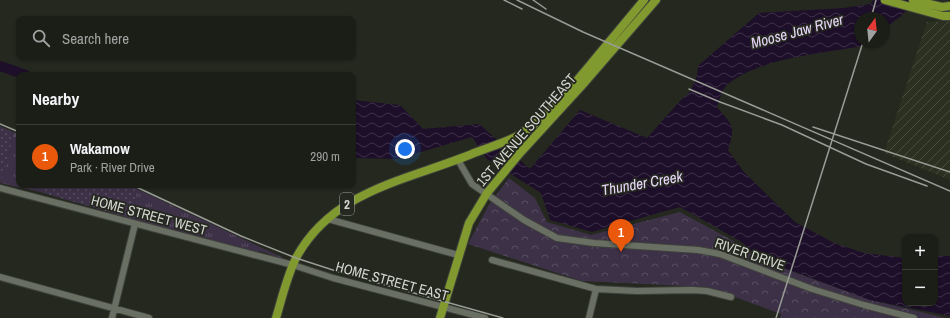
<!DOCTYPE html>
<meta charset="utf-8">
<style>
body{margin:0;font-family:"Archivo Narrow",sans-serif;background:#24271f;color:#f1f3f6}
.controls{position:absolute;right:12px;bottom:12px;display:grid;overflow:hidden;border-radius:8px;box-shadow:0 1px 3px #0004}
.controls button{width:36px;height:36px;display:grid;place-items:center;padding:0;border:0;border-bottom:1px solid #393c35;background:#1b1e16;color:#f1f3f6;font:20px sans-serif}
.compass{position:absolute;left:854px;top:12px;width:36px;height:36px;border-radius:50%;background:#1b1e16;box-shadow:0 1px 3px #0004;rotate:15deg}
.you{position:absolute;left:405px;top:149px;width:14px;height:14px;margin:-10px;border:3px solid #fff;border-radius:50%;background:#1a73e8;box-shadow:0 0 0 6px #1a73e833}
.badge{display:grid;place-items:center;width:26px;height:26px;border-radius:50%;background:#ea580c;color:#fff;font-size:13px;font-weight:700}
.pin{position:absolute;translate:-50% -33px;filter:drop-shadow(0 1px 2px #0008)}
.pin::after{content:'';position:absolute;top:21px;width:14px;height:12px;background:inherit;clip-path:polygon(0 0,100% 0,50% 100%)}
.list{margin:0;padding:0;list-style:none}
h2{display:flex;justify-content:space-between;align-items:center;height:52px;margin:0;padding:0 16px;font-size:17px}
h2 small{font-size:13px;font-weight:400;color:#a0a2a1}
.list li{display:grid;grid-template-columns:26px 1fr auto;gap:12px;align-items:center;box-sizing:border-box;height:64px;padding:0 16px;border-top:1px solid #393c35}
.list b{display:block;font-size:15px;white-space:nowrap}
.list p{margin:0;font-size:13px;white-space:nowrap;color:#a0a2a1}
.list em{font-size:13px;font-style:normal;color:#a0a2a1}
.icon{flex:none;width:22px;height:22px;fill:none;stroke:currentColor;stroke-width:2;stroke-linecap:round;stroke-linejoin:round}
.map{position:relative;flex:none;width:950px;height:318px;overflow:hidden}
.search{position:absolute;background:#1b1e16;box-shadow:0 1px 3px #0004;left:16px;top:16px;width:340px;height:44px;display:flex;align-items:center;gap:10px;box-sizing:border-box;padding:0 14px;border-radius:8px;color:#a0a2a1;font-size:15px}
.panel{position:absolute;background:#1b1e16;box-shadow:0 1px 3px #0004;left:16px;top:72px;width:340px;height:116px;border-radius:8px}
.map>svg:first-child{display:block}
</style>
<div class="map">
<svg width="950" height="318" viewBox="0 0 950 318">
<defs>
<pattern id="industrial-furrows" width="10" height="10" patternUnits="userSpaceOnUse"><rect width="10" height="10" fill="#2b3020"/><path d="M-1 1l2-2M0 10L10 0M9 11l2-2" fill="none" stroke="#494d3f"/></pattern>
<pattern id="grass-tufts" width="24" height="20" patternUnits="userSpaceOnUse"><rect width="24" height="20" fill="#3d3148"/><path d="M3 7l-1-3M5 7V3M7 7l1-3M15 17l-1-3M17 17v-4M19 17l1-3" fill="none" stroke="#584e61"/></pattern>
<pattern id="forest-firs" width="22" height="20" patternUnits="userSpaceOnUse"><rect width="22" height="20" fill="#3d3148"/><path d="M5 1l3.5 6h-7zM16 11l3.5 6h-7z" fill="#584e61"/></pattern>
<pattern id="park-crowns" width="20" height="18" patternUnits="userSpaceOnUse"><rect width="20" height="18" fill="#3d3148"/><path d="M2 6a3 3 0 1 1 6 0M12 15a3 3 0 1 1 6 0" fill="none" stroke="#584e61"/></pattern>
<pattern id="garden-dots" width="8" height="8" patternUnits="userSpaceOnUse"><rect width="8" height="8" fill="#3d3148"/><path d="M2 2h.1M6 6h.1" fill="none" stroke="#584e61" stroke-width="1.8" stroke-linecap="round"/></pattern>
<pattern id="water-waves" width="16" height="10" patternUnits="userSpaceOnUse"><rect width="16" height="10" fill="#1d0e29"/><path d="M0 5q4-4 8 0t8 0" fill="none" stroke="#3d3047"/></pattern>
</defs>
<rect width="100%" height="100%" fill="#24281e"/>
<path fill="url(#industrial-furrows)" d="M950,21V180L884,153L927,22Z"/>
<path fill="url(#grass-tufts)" d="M19,147V185H42L40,192L0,183L10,151L11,152Z
M135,188L290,261L288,262C278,259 270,253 259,251L255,253L217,243L209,239L136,220Z"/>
<path fill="url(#forest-firs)" d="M13,132L19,134V147L15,152H11L10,151Z"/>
<path fill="url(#park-crowns)" d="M509,178L535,198L547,222L591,235L680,212L739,244L761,260L870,300L946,318H780L781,314L708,287L582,281L468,244L488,206Z"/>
<path fill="url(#garden-dots)" d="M0,126L13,132L10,151L0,183Z
M42,185H129L135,188L136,220L40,192Z"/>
<path fill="url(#water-waves)" d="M874,0H917L901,16L884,29V18H860V42H868L863,46C823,53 759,58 727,85C722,89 719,101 717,107C732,125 736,125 728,150L743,171L795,222L834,243L864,253L905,258V303H935V256H950V316L870,300L763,260L740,241L680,207L592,232L550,220L541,193L487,159L472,137L397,159L353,158V100L400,105L423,129L479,124L530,169L580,110L647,138L680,101L690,92L697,76L698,66L759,13L844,8L869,4Z"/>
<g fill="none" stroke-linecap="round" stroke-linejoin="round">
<path stroke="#1d0e29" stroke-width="10" d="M0,66L26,75"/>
<g stroke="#40433c" stroke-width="8">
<path id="minor" d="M458,160L472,184L524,220L557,238L594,243L698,250L720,254L812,289L864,305L914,318
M0,188L293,265L333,278L485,318
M328,219L458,255
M492,260L596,289L637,291L692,290L707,291L731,297
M0,277L149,318
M112,318L135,224
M589,318L596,289"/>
</g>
<g stroke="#40433c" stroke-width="10">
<path id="major" d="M885,0L943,16H950
M913,0L942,7L950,6
M276,318C282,298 287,276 296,258C333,189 410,180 474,153C489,147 505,143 519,135C548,117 568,91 590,65C608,43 626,22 644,0
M440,318L469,223L487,193L520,153L585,82L656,0"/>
</g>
<use href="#minor" stroke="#6a6f63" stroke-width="6"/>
<use href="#major" stroke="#819a2f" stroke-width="8"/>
<path stroke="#999c95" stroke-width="1.5" d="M504,0L522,9
M517,0L583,32L950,191
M533,0L546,9
M871,18L876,0
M689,89L720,102L782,125L866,164L927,186
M0,124L19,132
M813,127L950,172
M132,185L241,236L296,258L339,272L503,318
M776,318L863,42"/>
</g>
<g text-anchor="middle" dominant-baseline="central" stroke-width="3.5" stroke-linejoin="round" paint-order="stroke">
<rect fill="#24281e" stroke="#9ea19a" stroke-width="1" x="340" y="193" width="14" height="22" rx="3"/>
<g font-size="13" font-weight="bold" fill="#d3d5cf">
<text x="347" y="204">2</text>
</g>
<g font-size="14" fill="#d3d5cf" stroke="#24281e">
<text transform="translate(526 130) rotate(-49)">1ST AVENUE SOUTHEAST</text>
<text transform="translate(149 215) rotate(15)">HOME STREET WEST</text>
<text transform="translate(750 254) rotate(19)">RIVER DRIVE</text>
<text transform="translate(392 281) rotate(15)">HOME STREET EAST</text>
</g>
<g font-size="15" font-style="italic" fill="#e6d5f8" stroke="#24281e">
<text transform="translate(797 31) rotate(-15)">Moose Jaw River</text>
<text transform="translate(642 183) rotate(-10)">Thunder Creek</text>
</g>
</g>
</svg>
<div class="controls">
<button>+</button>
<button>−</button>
</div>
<svg class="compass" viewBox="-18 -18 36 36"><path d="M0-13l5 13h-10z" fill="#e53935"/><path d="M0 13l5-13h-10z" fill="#a0a2a1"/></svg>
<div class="you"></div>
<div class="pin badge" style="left:621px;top:252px">1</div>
<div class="search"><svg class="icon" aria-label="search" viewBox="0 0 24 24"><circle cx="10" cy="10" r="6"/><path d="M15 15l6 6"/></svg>Search here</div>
<section class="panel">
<h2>Nearby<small></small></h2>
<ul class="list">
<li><span class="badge">1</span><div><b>Wakamow</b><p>Park · River Drive</p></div><em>290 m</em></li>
</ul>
</section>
</div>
